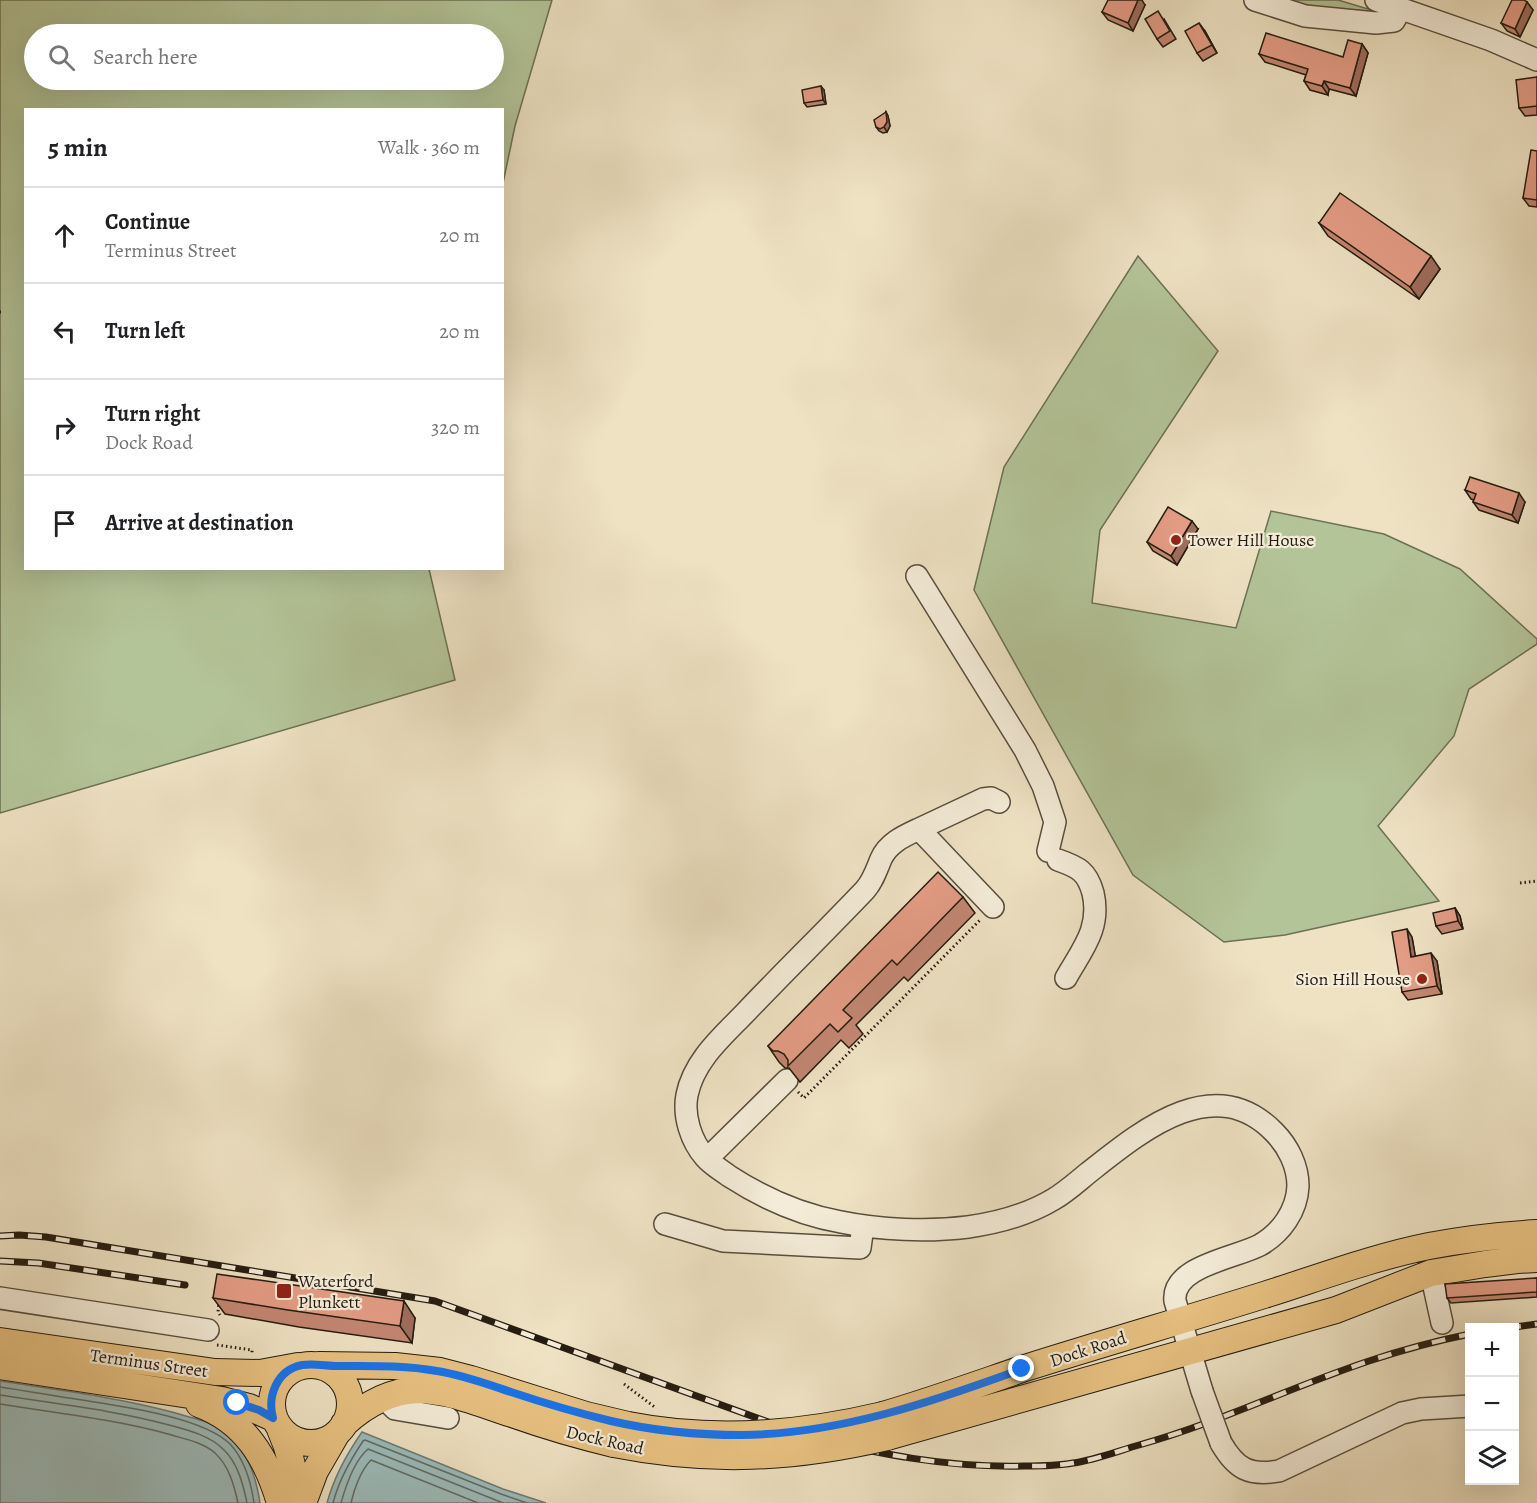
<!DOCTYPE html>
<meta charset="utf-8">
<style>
body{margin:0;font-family:Alegreya,serif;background:#f6f6f6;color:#202124}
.controls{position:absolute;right:18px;bottom:18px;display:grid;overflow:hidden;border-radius:0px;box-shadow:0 6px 24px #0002}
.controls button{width:54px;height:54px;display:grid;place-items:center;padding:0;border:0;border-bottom:2px solid #e0e0e0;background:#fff;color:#202124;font:30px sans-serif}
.stop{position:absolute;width:18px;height:18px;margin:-14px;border:4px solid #1a73e8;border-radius:50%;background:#fff}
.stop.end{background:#1a73e8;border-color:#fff;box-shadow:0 2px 6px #0008}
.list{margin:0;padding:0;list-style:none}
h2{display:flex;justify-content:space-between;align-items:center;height:78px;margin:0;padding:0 24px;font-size:26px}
h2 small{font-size:20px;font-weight:400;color:#757577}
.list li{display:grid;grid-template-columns:39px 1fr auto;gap:18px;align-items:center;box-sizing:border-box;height:96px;padding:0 24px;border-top:2px solid #e0e0e0}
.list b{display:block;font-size:22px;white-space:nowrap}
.list p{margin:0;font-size:20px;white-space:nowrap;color:#757577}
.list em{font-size:20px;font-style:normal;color:#757577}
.icon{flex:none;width:33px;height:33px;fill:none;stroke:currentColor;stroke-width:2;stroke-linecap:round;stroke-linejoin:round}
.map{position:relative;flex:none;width:1537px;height:1503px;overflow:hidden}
.search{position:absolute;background:#fff;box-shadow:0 6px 24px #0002;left:24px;top:24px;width:480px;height:66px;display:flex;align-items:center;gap:15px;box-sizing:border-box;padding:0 21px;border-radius:33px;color:#757577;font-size:22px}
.panel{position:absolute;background:#fff;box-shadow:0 6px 24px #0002;left:24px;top:108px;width:480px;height:462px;border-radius:0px}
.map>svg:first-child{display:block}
</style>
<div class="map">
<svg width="1537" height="1503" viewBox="0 0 1537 1503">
<rect width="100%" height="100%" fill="#eee2c3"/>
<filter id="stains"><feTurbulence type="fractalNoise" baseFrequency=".00333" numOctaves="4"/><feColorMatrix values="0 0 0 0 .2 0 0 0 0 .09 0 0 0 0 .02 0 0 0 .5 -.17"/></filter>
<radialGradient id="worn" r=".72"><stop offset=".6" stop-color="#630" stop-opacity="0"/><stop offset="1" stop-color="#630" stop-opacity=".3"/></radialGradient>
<path fill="#b3c498" stroke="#6c7054" stroke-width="1.5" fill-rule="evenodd" d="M0,0H552L515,126L503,183L502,110H26V568L429,569L455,680L0,813ZM494,34V80H34V34Z
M1287,0H1338L1378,12L1311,8Z
M1138,256L1218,351L1100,530L1092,603L1236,628L1271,511L1384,534L1460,569L1537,639V644L1469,689L1454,736L1378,826L1439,901L1285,935L1224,942L1133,875L974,590L1004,467Z"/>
<path fill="#9cbcbc" stroke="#6c7c78" stroke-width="1.5" d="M0,1381C57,1390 116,1397 172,1412C189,1417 209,1421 224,1431C247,1448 256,1476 260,1503H0Z
M362,1432L503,1489L546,1503H327C334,1477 346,1455 362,1432Z"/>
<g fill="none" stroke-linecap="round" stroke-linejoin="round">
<path stroke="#606c66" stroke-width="1.5" d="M0,1387C27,1391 55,1396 82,1400C120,1406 203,1417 230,1444C245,1460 251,1482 254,1503
M0,1395C56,1404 114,1410 169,1425C187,1430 209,1435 223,1449C238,1463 243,1484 247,1503
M0,1404C56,1413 113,1419 168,1434C184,1439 203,1442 215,1453C229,1466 234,1485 238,1503
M333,1503C339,1480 350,1461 363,1441L365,1440L501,1494L527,1503
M341,1503C346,1485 354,1461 368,1449L503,1503
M351,1503C354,1489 361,1470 371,1460L478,1503"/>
<g stroke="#574e3e" stroke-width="24">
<path id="minor" d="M1255,0L1305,16L1376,23L1394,21L1401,9
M1376,0L1491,40L1537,60
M917,576L1025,750L1043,786L1055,822L1048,851
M919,829L983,799L991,798L999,802
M1058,860C1078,867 1087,871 1093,893C1101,928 1083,948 1066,978
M993,907L919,829C904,836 888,843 881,859C876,871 873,881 865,890C826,931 785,971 746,1012C723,1036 694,1060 687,1095C683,1116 691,1141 705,1157C712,1165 721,1170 729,1176C763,1198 801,1215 841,1222C880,1230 928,1232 968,1227C997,1223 1029,1214 1054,1199C1066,1192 1077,1182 1088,1173C1140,1132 1213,1070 1274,1132C1288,1146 1298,1166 1298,1186C1297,1211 1281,1233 1260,1245C1236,1258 1171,1266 1175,1301L1202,1391
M707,1159L787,1080
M665,1224L723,1241L860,1248L863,1226
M1431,1273L1442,1323
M0,1298L208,1330
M383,1397L395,1409L448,1418
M1221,1443C1236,1469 1249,1476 1279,1471L1402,1413L1421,1409L1470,1406"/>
</g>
<g stroke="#251c11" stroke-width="28">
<path id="major" d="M0,1341L215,1372L260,1373L298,1366
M272 1404a39 39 0 1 1 78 0a39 39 0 1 1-78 0Z
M319,1365L395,1366L440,1371L471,1379L586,1415L628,1425
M0,1366L222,1400L249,1407L273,1418
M199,1404C245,1421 267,1458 280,1503
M883,1415C931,1401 978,1384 1025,1368C1104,1343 1184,1320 1264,1295C1318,1278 1374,1257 1429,1246C1465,1239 1501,1235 1537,1233
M344,1424C404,1370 445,1392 512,1414C546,1426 580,1436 614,1444
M280,1429C291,1453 296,1477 295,1503
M887,1437L1336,1310L1431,1273L1485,1264L1517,1260L1537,1259
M303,1503L315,1471L337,1433"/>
</g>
<path stroke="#251c11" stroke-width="3" stroke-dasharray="1.5 3" stroke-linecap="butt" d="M0,312H1
M1520,883L1537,881
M798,1092L804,1098L981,919
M219,1301L218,1312L220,1315
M217,1345L252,1350V1353
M624,1384L656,1408"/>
<use href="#minor" stroke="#f4ecd8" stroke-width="21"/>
<use href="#major" stroke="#e7c182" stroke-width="26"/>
<g stroke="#251c11" stroke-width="7">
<path id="rail" d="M0,1236L19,1235L46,1237L435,1301L804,1435C876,1454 949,1468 1024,1466C1040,1466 1057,1466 1073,1463C1095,1460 1118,1451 1139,1445C1218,1423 1291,1387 1369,1361C1402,1350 1435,1341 1470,1334
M0,1261L38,1263L185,1285
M1507,1328L1537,1324"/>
</g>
<use href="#rail" stroke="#f4ecd8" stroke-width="4.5" stroke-dasharray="14" stroke-linecap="butt"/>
<g stroke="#574e3e" stroke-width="24" stroke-linecap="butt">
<path id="minor-bridge" d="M1202,1391L1221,1443"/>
</g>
<g stroke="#251c11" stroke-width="28" stroke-linecap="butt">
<path id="major-bridge" d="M628,1425C714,1442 799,1435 883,1415
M614,1444C710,1463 792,1459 887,1437"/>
</g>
<use href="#minor-bridge" stroke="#f4ecd8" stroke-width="21"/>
<use href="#major-bridge" stroke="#e7c182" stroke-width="26"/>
</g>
<path fill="#c38672" stroke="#251c11" stroke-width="1.5" d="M1527,2L1533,10L1520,37L1507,31L1501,23Z
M1145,5L1133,31L1108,20L1102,12Z
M1164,19L1176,39L1163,47L1157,39Z
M1205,31L1217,53L1203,61L1197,53Z
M1362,44L1368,53L1356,96L1329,89L1328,95L1310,90L1304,81L1306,75L1265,62L1259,54L1343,57Z
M1537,77V115L1525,116L1519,108Z
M824,90L826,104L807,107L804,103Z
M886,112L888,116L890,126L887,132L883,133L879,131L876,127Z
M1537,151V207L1529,206L1523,198Z
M1319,223L1440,269L1419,299L1328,236Z
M1465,490L1525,502L1518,523L1479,510L1473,502L1474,500L1471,499Z
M1198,529L1177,565L1153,551L1147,542Z
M963,897L975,913L908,981L904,977L856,1025L863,1034L849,1048L841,1040L800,1082L789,1068H785L779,1062L768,1046Z
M1455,908L1460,916L1463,929L1442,934L1436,926Z
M1412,937L1415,956L1437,961L1442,994L1408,1000L1402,992Z
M1537,1278V1297L1451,1303L1447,1298Z
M213,1298L415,1318L412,1343L299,1327L225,1314Z"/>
<path fill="#9f6d5d" stroke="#251c11" stroke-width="1.5" d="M1138,0H1142L1145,5L1133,31L1128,23Z
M1527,2L1533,10L1520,37L1515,29Z
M1199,23L1205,31L1217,53L1212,45Z
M1362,44L1368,53L1356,96L1350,88Z
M1324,81L1329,89L1328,95L1322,86Z
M821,86L824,90L826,104L823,100Z
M886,112L888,116L890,126L887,132L884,127Z
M1431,256L1440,269L1419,299L1410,287Z
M1519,493L1525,502L1518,523L1512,515Z
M1192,521L1198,529L1177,565L1171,556Z
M1455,908L1460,916L1463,929L1458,921Z
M1407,929L1412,937L1417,965L1411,957Z
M1431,953L1437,961L1442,994L1437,986Z
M404,1301L415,1318L412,1343L400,1326Z"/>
<path fill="#e39c85" stroke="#251c11" stroke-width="1.5" d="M1108,0H1138L1128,23L1102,12Z
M1512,0H1524L1527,2L1515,29L1501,23Z
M1158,11L1170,31L1157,39L1145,19Z
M1199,23L1212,45L1197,53L1185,31Z
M1266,33L1343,57L1348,40L1362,44L1350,88L1324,81L1322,86L1304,81L1308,69L1259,54Z
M1537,77V106L1519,108L1516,80Z
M821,86L823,100L804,103L802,90Z
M886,112L887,122L884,127L880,129L876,127L874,120Z
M1531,150L1537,151V200L1523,198Z
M1340,193L1431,256L1410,287L1319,223Z
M1470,477L1519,493L1512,515L1473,502L1476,494L1465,490Z
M1168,507L1192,521L1171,556L1147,542Z
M938,872L963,897L897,965L892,960L843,1010L852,1018L838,1032L830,1024L788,1066V1060L784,1054L778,1051H773L768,1046Z
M1455,908L1458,921L1436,926L1433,913Z
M1407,929L1411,957L1431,953L1437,986L1402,992L1392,932Z
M217,1274L404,1301L400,1326L288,1310L213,1298Z
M1537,1278V1292L1447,1298L1445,1284Z"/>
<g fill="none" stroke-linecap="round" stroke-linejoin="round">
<path stroke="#1a73e8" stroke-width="8" d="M237,1403L259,1410L273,1418C267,1396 277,1370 302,1365C314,1363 326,1366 338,1366C371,1366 404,1365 437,1371C463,1375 487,1384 511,1392C544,1403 578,1413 611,1421C654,1431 698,1435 742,1435C839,1434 932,1402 1022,1369"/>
</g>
<g fill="#8f2418" stroke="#f4ecd8" stroke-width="2">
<circle cx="1176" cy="540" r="6"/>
<circle cx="1422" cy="979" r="6"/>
<rect x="276" y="1283" width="16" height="16" rx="3"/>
</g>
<g text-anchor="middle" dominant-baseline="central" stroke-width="4.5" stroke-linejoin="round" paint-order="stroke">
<g font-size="18" fill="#251c11" stroke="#f4ecd8" text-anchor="start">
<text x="1188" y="540">Tower Hill House</text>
<text x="1410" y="979" text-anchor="end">Sion Hill House</text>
<text x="298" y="1281">Waterford<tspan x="298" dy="21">Plunkett</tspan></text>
</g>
<g font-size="18" fill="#251c11" stroke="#f4ecd8">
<text transform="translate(1088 1349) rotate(-18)">Dock Road</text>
<text transform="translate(149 1363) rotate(8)">Terminus Street</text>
<text transform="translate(605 1440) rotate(13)">Dock Road</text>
</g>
</g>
<rect width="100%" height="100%" filter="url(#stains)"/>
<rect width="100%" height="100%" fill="url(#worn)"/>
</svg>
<div class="controls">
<button>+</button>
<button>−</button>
<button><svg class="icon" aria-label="layers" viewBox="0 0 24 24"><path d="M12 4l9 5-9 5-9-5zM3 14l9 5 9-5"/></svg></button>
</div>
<div class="stop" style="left:237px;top:1403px"></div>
<div class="stop end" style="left:1022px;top:1369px"></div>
<div class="search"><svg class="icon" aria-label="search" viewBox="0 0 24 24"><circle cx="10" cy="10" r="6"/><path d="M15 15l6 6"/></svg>Search here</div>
<section class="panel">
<h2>5 min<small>Walk · 360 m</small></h2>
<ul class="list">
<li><svg class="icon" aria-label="ahead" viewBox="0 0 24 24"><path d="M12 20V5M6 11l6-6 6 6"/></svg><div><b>Continue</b><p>Terminus Street</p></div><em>20 m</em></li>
<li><svg class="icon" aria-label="left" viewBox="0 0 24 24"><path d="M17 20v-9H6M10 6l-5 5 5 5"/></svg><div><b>Turn left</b></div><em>20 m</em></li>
<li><svg class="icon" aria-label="right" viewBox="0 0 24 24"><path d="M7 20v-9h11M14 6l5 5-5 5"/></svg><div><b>Turn right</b><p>Dock Road</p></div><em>320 m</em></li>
<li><svg class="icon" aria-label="arrive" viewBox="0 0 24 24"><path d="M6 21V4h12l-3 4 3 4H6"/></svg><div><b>Arrive at destination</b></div></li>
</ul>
</section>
</div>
